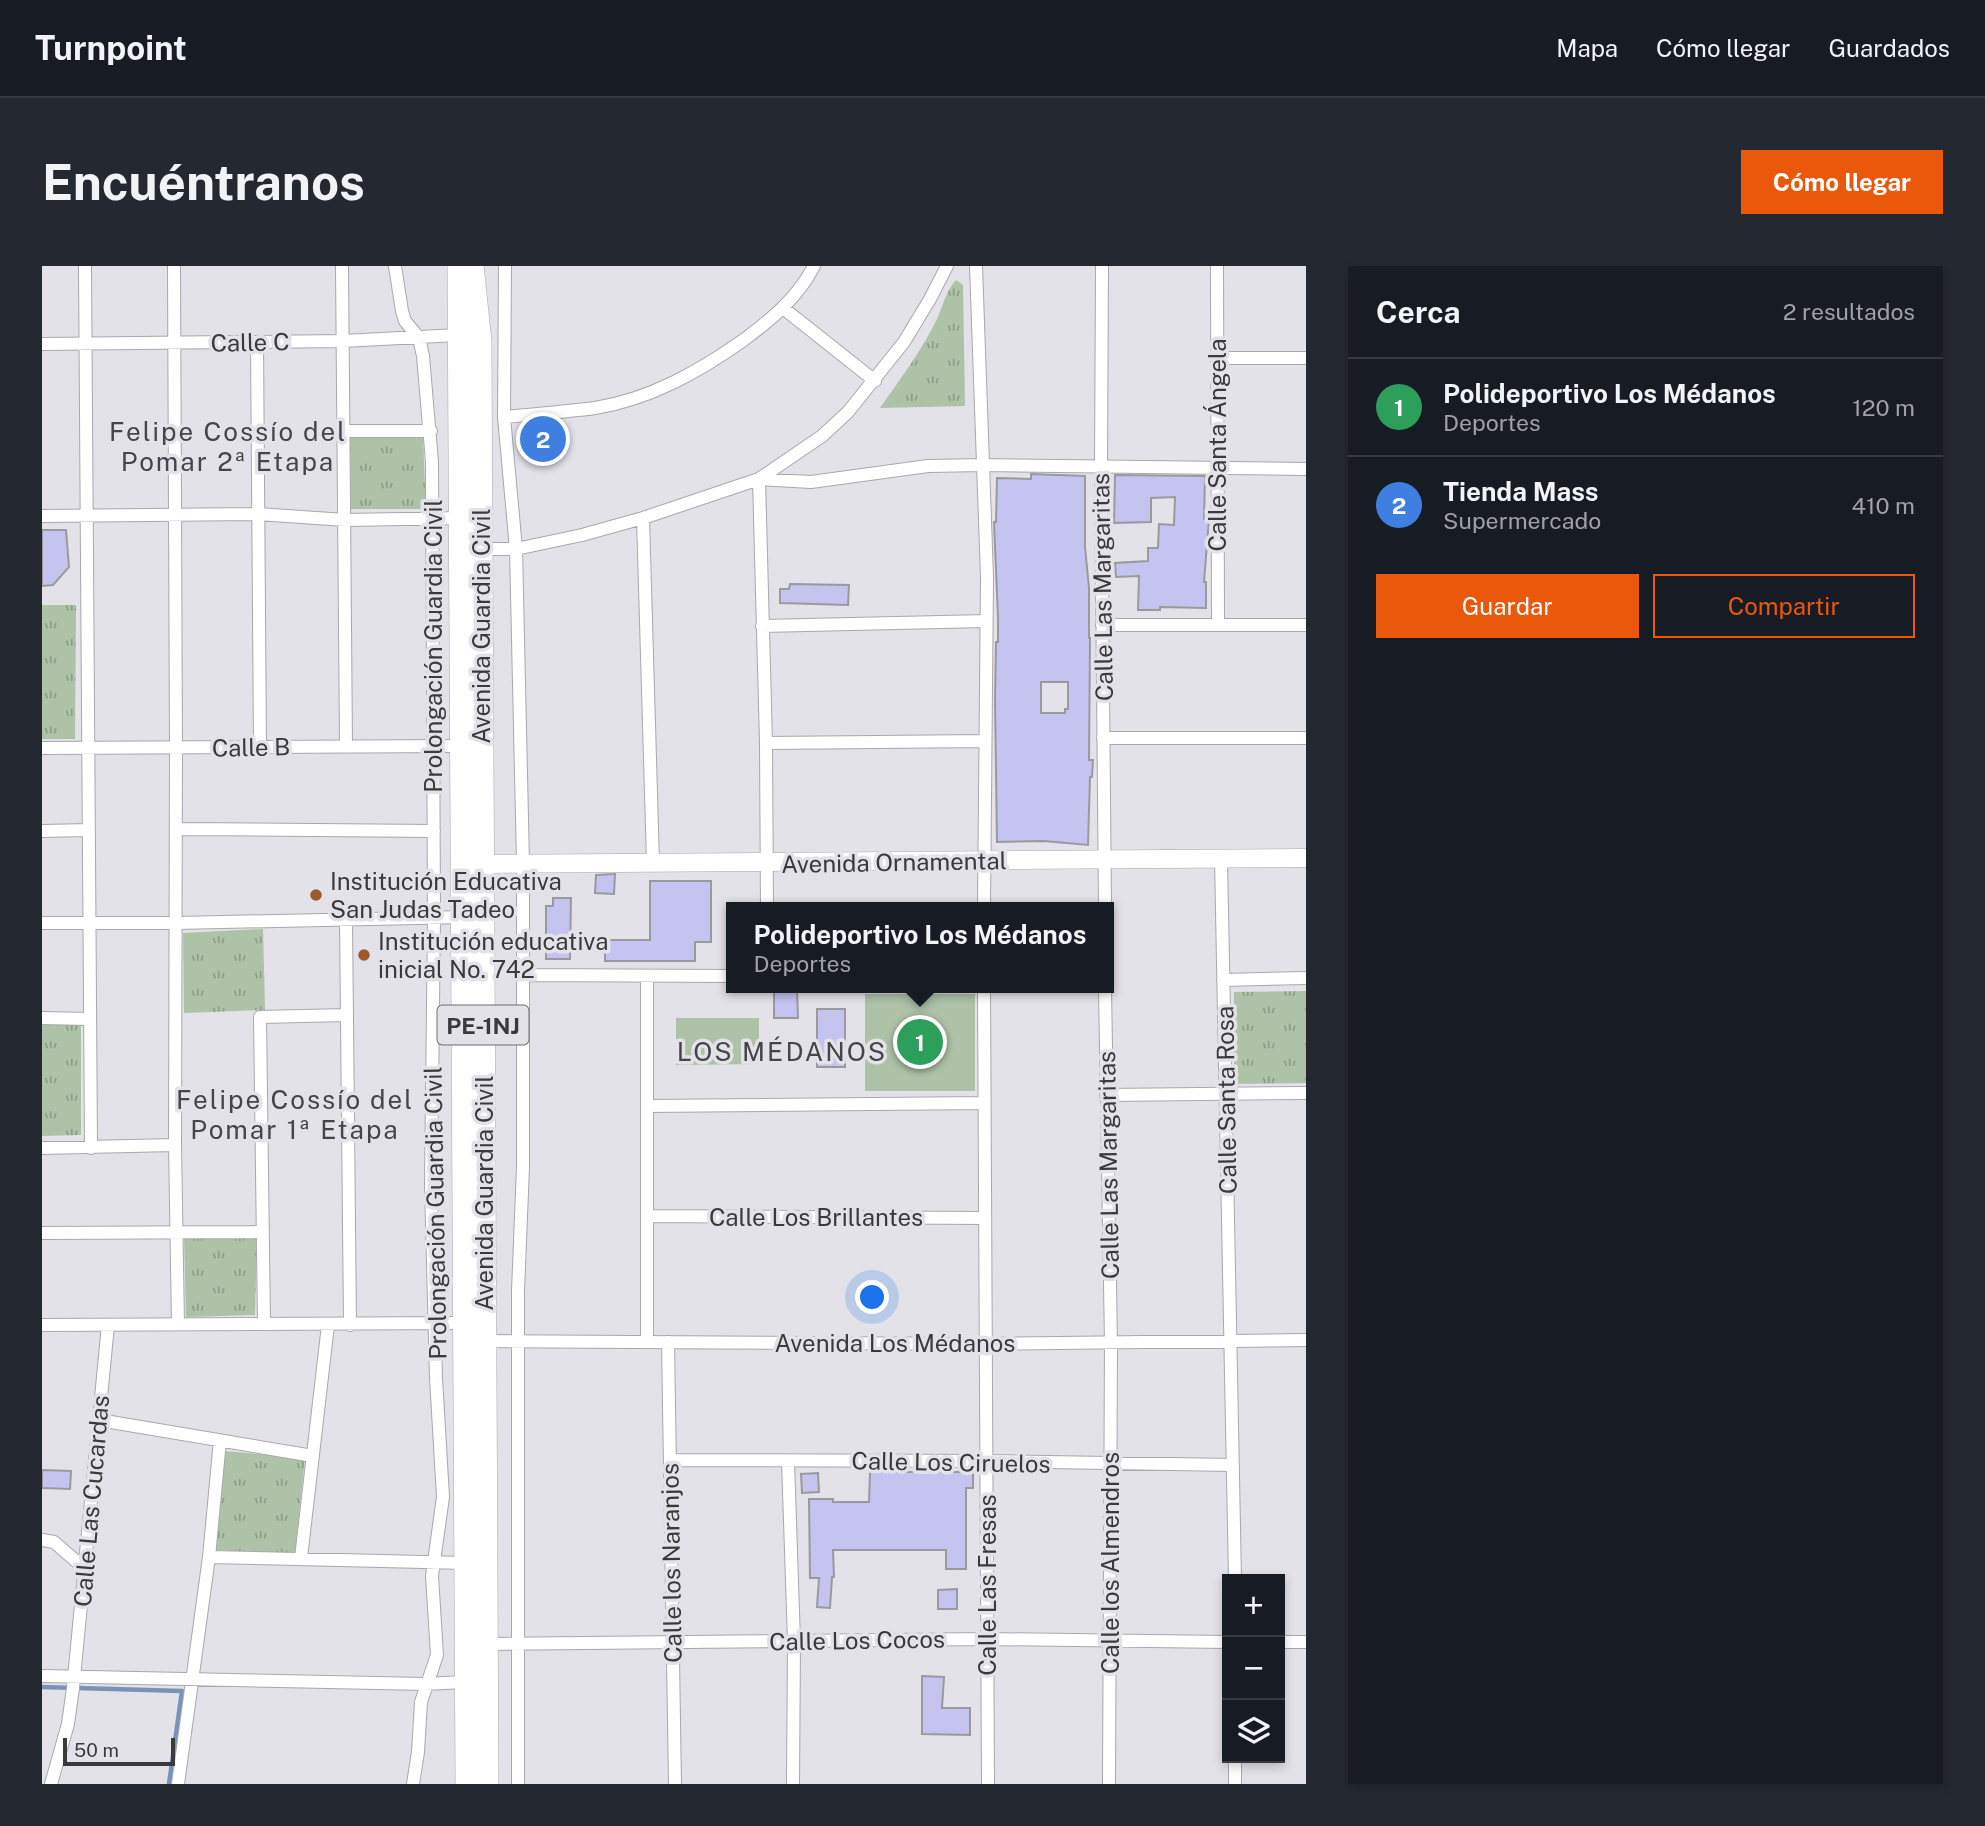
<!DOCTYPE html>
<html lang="es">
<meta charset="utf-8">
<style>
body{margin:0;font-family:"Public Sans",sans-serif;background:#242831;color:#f1f3f6}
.controls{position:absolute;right:21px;bottom:21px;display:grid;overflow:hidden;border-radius:0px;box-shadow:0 4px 10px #0003}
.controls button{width:63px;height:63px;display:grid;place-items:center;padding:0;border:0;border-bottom:2px solid #363941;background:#171b24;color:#f1f3f6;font:35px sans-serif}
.scale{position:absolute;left:21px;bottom:18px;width:112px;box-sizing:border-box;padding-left:7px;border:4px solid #3a3a3c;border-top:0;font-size:19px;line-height:24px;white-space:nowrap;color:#3a3a3c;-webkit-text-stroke:5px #e2e2e8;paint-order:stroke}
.you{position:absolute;left:831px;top:1032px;width:24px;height:24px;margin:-18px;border:5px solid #fff;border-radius:50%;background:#1a73e8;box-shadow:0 0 0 10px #1a73e833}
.badge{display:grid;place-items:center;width:46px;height:46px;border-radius:50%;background:#ea580c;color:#fff;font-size:23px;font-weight:700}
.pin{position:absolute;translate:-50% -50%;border:4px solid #fff;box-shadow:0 2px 7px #0006}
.popup{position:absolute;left:684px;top:636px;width:388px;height:91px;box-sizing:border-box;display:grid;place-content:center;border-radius:0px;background:#171b24;filter:drop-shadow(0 2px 5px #0005);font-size:23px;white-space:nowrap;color:#9ea1a6}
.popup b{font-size:26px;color:#f1f3f6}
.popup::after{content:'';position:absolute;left:50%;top:100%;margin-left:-14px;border:14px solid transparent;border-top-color:#171b24}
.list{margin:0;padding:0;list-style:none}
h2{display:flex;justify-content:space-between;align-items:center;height:91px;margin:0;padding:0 28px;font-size:30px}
h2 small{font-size:23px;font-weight:400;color:#9ea1a6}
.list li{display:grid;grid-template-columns:46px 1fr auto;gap:21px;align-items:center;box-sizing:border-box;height:98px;padding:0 28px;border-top:2px solid #363941}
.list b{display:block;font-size:26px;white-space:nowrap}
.list p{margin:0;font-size:23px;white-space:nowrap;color:#9ea1a6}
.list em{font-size:23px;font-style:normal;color:#9ea1a6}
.actions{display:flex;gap:14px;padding:21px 28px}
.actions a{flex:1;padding:16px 0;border:2px solid #ea580c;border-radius:0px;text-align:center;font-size:24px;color:#ea580c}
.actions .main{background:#ea580c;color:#fff}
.icon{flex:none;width:38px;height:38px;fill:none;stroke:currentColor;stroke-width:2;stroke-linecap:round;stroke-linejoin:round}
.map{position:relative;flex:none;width:1264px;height:1518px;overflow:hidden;border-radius:0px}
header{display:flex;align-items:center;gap:42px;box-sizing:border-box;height:98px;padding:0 35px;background:#171b24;border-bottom:2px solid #363941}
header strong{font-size:33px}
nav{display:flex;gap:38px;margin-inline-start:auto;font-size:24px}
.intro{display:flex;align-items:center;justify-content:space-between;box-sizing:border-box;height:168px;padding:0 42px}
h1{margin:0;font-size:49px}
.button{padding:18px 32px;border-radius:0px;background:#ea580c;color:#fff;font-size:24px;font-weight:700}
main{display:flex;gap:42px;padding:0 42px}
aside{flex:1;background:#171b24;border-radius:0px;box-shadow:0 4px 10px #0003}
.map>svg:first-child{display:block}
</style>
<header>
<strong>Turnpoint</strong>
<nav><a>Mapa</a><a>Cómo llegar</a><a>Guardados</a></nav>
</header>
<div class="intro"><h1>Encuéntranos</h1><a class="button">Cómo llegar</a></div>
<main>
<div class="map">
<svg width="1264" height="1518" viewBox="0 0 1264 1518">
<defs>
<pattern id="park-tufts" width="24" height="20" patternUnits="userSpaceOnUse" patternTransform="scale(1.75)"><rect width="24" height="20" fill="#adc2a7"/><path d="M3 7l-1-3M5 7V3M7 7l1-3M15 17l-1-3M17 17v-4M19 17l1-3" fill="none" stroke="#8e9f89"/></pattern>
</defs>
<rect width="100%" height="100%" fill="#e2e2e8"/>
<path fill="#adc2a7" d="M823,728H933V825H823Z
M634,752H717V798L634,799Z"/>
<path fill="url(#park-tufts)" d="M914,14L921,19L923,140L838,142C857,115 877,88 892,59C900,45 903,25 914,14Z
M308,172H381L384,243H309Z
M0,339H34L33,473H0Z
M221,663L223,744L142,747L141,667Z
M1264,725V817L1192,818V726Z
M0,756H39V869L0,870Z
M142,971H215L213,1049L144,1051Z
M181,1185L263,1192L253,1288L173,1284Z"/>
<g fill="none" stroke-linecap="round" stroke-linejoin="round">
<path stroke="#7793b8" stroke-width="4.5" d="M0,1421L140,1425L127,1518"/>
</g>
<path fill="#c5c3f0" stroke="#99999e" stroke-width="2" fill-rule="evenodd" d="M989,208L1043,210V281L1047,322V372H1048L1047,494H1051L1050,511H1048L1046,579L1002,575L955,576L953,433L954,376H956V352L952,256H954L955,212L989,213ZM999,416H1026V443H1023V447H999Z
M1073,209L1163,210L1162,253H1167L1162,316H1164V342L1118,341V344H1096L1097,310L1074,311L1073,297L1106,295V282H1116L1117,258L1132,259L1133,231L1109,232V256L1072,257Z
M0,264H24L27,301L11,319L0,320Z
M748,318L807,319L806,339L738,337V323H747Z
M573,608L572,628L553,627L554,609Z
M608,615H669V676H653V695H563V674H608Z
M511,632H529L528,693H504V640H511Z
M732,723H755L756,752H732Z
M775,743H803V801H775Z
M0,1204L29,1205L28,1223L0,1222Z
M828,1206H931V1222H924V1303H904V1284H791L792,1311H790L788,1342L775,1341L777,1312H768L767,1233H791V1236H827Z
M776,1207L777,1226L760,1227L759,1208Z
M915,1323V1343H896V1324Z
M880,1410L902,1411L900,1442H928V1469L880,1468Z"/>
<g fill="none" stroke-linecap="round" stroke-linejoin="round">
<g stroke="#a8a8ae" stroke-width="14">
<path id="street" d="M43,0L49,882
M132,0L134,482L133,879L136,1058
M300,0L304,480
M353,0L360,45L363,55L377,72L381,90L390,196L392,651L389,920L394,1112L401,1231L390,1310L395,1389L379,1436L376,1486L371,1518
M463,0L462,151L474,283L481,597V901L476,1025V1518
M934,0L945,311L942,641
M1060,0L1059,200L1063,641
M1175,0L1176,359
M741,42L833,115
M215,76L218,481
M0,78L301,75L416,69
M1174,92H1264
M462,151C492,148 523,146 553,142C609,133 658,105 703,73C731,52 756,31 772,0
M301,165H389
M0,250L216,248L303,254L417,252
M601,252L611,596
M439,283H474L540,269L601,252L717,213L780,170L806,146L862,76L888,33L905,0
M1060,359H1264
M720,360L944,355
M1061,472H1264
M724,477L943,475
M0,482L419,480
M135,563L392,565
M0,565L47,564
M1179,593L1193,1313
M725,641L724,477L717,213L769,216L886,200L941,199L1264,203
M304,653L308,1059
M0,657H135L423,651
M482,709L689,710
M1181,714L1264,712
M942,722L946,1518
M1063,722L1069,1077L1067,1518
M0,752L47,753
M1064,829L1264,827
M605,840L942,837
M0,882L133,879
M605,950L942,952
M0,967L221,966
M222,1058L218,751L305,749
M0,1059L422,1057
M443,1075L943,1078L1264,1074
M605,1076V710
M626,1076L633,1518
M57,1154L271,1190
M628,1194L944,1195L1191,1199
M746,1195L752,1375L751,1518
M0,1274L12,1276L42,1302
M167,1291L424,1297
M259,1292L286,1059
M1238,1376H1264
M444,1378L945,1373L1185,1376
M0,1410L383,1418L423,1416
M9,1518L26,1458L31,1422L66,1059
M136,1518L167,1291L178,1174
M1193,1518V1492"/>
</g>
<g stroke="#a8a8ae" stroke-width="19">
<path id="secondary" d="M441,598L1264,592"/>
</g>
<g stroke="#a8a8ae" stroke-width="24">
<path id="highway" d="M417,0L425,1518
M430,0L438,75L445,1518"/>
</g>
<use href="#street" stroke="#fff" stroke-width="12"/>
<use href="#secondary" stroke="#fff" stroke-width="18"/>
<use href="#highway" stroke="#fff" stroke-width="23"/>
</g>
<g fill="#9d5a2a" stroke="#e2e2e8" stroke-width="2.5">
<circle cx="274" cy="629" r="7"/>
<circle cx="322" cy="689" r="7"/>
</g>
<g text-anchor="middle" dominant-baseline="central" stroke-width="7" stroke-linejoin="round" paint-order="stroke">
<rect fill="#e2e2e8" stroke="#6c6c70" stroke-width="2" x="395.5" y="739.5" width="91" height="39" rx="5"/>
<g font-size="23" font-weight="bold" fill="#3a3a3c">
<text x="441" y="759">PE-1NJ</text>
</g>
<g font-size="24" fill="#3a3a3c" stroke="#e2e2e8">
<text transform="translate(208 76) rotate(-1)">Calle C</text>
<text transform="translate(1175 179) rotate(-90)">Calle Santa Ángela</text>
<text transform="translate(1060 321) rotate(-91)">Calle Las Margaritas</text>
<text transform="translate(439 360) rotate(-90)">Avenida Guardia Civil</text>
<text transform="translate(391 380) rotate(-90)">Prolongación Guardia Civil</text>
<text transform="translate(209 481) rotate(-1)">Calle B</text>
<text transform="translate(852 596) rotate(-1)">Avenida Ornamental</text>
<text transform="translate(1184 834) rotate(-91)">Calle Santa Rosa</text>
<text transform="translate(1066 899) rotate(-91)">Calle Las Margaritas</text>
<text transform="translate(442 927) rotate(-90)">Avenida Guardia Civil</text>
<text transform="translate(393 947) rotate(-91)">Prolongación Guardia Civil</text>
<text x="774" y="951">Calle Los Brillantes</text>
<text x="853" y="1077">Avenida Los Médanos</text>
<text transform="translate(909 1196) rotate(1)">Calle Los Ciruelos</text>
<text transform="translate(49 1235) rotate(-85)">Calle Las Cucardas</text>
<text transform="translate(629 1297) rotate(-91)">Calle los Naranjos</text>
<text transform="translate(1068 1297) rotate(-90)">Calle los Almendros</text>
<text transform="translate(945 1319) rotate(-90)">Calle Las Fresas</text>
<text transform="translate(815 1374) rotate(-1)">Calle Los Cocos</text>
</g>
<g font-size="24" fill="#3a3a3c" stroke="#e2e2e8" text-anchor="start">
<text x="288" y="615">Institución Educativa<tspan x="288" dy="28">San Judas Tadeo</tspan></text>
<text x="336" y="675">Institución educativa<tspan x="336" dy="28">inicial No. 742</tspan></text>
</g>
<g font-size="26" letter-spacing="2" fill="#45454a" stroke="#e2e2e8">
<text x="186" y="165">Felipe Cossío del<tspan x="186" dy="30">Pomar 2ª Etapa</tspan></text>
<text x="740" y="785">LOS MÉDANOS</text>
<text x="253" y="833">Felipe Cossío del<tspan x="253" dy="30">Pomar 1ª Etapa</tspan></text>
</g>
</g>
</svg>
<div class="controls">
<button>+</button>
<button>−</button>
<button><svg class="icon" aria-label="layers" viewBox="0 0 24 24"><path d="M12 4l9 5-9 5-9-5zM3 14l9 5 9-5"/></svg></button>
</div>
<div class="scale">50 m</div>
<div class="you"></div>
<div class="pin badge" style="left:878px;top:776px;background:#2e9e5b">1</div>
<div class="popup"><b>Polideportivo Los Médanos</b>Deportes</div>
<div class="pin badge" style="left:501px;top:173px;background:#3f7fe0">2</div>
</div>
<aside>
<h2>Cerca<small>2 resultados</small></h2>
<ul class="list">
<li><span class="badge" style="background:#2e9e5b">1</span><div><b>Polideportivo Los Médanos</b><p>Deportes</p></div><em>120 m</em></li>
<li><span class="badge" style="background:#3f7fe0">2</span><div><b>Tienda Mass</b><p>Supermercado</p></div><em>410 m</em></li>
</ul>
<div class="actions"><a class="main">Guardar</a><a>Compartir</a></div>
</aside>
</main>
